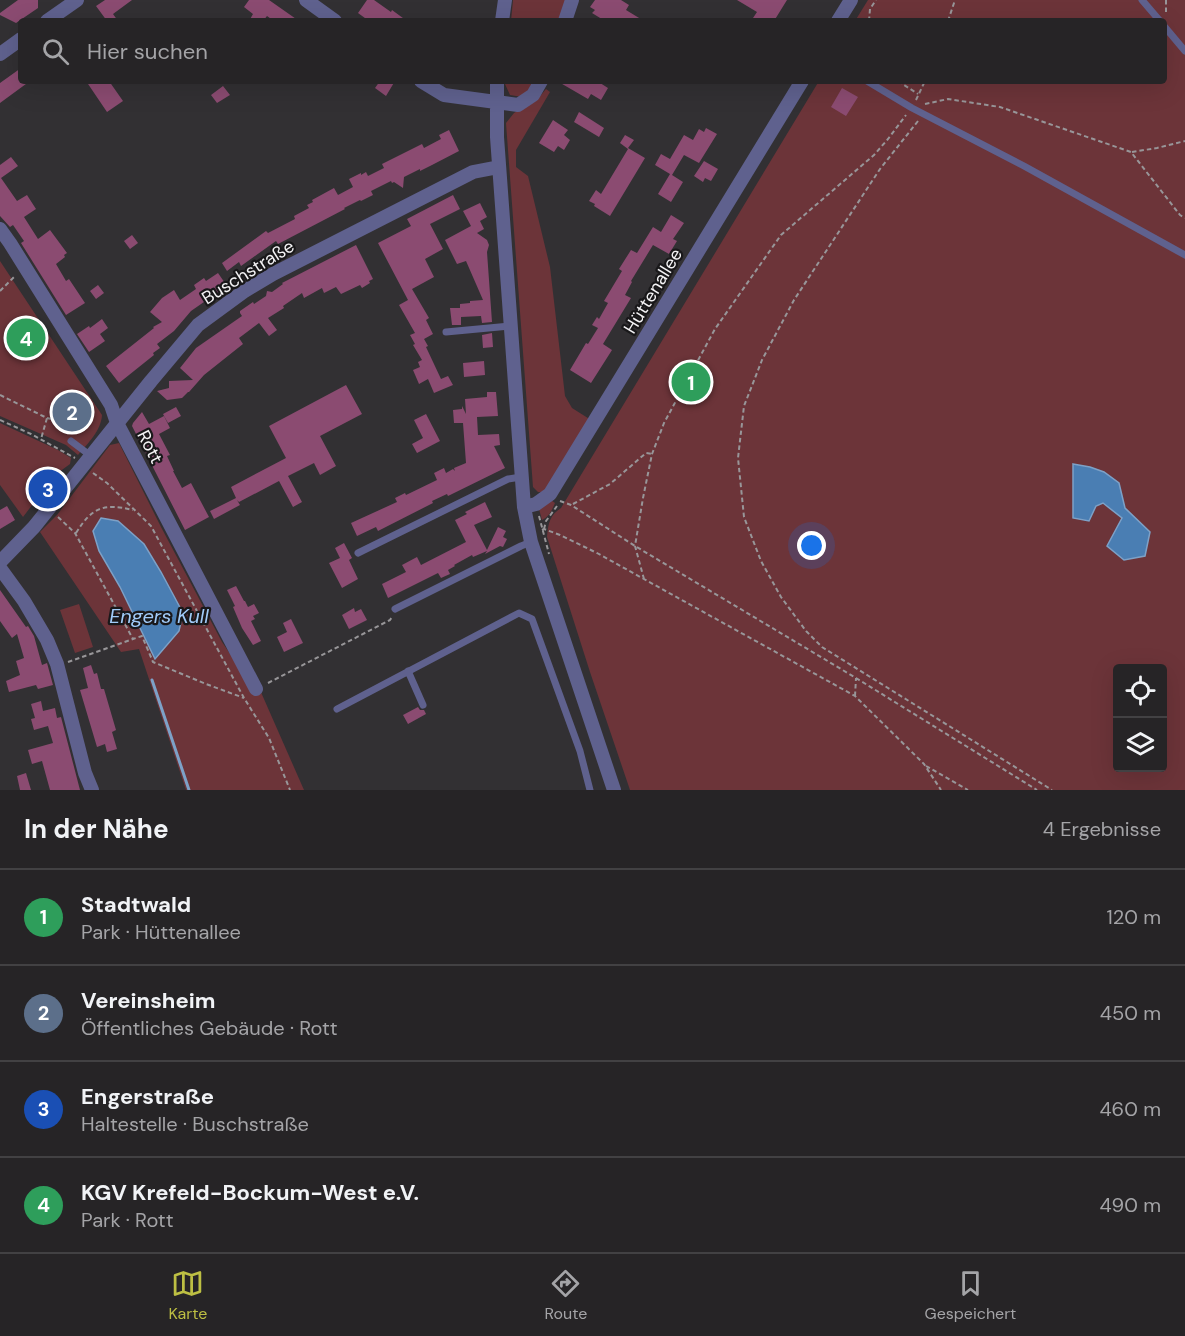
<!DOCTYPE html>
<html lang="de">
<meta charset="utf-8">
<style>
body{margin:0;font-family:"DM Sans",sans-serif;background:#2e2c2e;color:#f1f3f6}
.controls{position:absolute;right:18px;bottom:18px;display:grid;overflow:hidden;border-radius:6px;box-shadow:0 6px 24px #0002}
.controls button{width:54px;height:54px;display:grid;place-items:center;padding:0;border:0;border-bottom:2px solid #424143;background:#262426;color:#f1f3f6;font:30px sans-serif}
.you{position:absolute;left:812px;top:546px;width:21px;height:21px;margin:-15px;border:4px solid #fff;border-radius:50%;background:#1a73e8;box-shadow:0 0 0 9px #1a73e833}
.badge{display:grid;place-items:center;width:39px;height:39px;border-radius:50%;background:#bdbf43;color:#fff;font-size:20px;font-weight:700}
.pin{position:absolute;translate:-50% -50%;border:3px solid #fff;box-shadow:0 2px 6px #0006}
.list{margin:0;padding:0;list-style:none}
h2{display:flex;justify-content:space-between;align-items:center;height:78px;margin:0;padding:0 24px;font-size:26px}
h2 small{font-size:20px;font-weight:400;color:#a4a4a7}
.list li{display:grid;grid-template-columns:39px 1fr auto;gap:18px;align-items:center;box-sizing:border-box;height:96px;padding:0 24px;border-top:2px solid #424143}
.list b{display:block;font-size:22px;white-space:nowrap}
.list p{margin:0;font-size:20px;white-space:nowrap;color:#a4a4a7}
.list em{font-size:20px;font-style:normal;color:#a4a4a7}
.icon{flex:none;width:33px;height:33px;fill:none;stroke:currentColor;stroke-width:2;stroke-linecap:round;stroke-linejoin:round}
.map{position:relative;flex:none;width:1185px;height:790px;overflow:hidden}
.search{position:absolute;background:#262426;box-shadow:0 6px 24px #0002;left:18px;right:18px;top:18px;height:66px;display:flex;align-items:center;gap:15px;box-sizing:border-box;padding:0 21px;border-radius:6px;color:#a4a4a7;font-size:22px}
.sheet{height:462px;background:#262426}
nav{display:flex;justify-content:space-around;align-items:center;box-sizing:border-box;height:84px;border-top:2px solid #424143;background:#262426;font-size:16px;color:#a4a4a7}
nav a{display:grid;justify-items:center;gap:3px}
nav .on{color:#bdbf43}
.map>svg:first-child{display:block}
</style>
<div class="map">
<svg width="1185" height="790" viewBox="0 0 1185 790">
<rect width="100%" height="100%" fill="#323033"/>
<path fill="#6c3439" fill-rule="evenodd" d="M513,0H566L560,21H511Z
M868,0H1185V790H630L590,672L547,537C548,523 550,515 561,508L819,81H1164V21H855ZM1118,668H1162V768H1118Z
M505,81H534L530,90L522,97L510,95L505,84Z
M546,89L550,92L516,150V167L528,176L550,267L565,396L572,408L591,420L544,492H538L533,487L506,123L514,113L527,105L536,101Z
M0,261L102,415C101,431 88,443 78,455L66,445L0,416Z
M0,423L58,450L71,458L70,464L55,475L23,517L0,485Z
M119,443L161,527L222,642L256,692L260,690L304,790H186L139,649L121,652L40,532L57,515L110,445ZM144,544L161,572L183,613L120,587L99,551Z
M551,500L555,503C552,510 549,517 542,520L539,509Z
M79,604L93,647L75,653L60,610Z"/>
<path fill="#4a7eb3" stroke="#7da1c7" stroke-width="1.5" d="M1073,464L1090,467L1104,472L1119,483L1125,508L1150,532L1145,556L1124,560L1107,546L1122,518L1103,503L1096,506L1089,521L1073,518Z
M101,518L118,521L144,544L161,572L183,613L179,631L155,659L120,587L99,551L93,531Z"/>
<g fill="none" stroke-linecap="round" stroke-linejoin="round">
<path stroke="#7da1c7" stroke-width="3" d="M152,680L189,790"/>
</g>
<path fill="#8b4b71" d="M18,0H38V8L16,23L0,15V13Z
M105,0H132L113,14L118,21H107L96,6Z
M249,0H269L299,21H274L267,16L263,21H249L253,14L244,7Z
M367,0H374L391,12L392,10L407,21H369L358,13Z
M595,0H621L629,5L626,10L644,21H605L592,13L595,10L590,7Z
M737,0H787L774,21H751L757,12Z
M21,68V81H30L0,103V83Z
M86,81H109L123,101L107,112Z
M380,81H395L386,96L375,88Z
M557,81H597L608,88L601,100L591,94L588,99Z
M223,86L230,95L217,103L211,95Z
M842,88L858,97L846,116L831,107Z
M579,112L604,128L599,137L574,122Z
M553,120L568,130L564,135L570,140L564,150L558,146L554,152L539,143Z
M706,128L717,134L699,163L684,155L672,175L683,182L671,202L658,194L670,174L655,165L661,154L670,159L684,135L693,140L699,129L704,132Z
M449,130L459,151L432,165L420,171V169L404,177L403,188L394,182L392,183L391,181L371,191L373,195L361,201L360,200L344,208L345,209L278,244L276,241L241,266L239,262L227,271L222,263L266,231L268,233L295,219L294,216L309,208L307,205L313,202L312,200L334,188L338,195L353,187L349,179L361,173V175L366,172L368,176L384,168L382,164L422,144L424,148L441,139L439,135Z
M625,135L634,140L628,148L645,158L610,216L594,206L595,204L589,201L596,190L601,194L628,149L620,143Z
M11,157L18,166L1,178L17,201L27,195L36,209L24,217L38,239L50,230L67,253L64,255L65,257L56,264L66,281L69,279L85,303L66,315L21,243L24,241L13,225L10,227L0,216V165Z
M704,161L718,169L711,181L705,178L703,182L694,176Z
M453,195L460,209L430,224L443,249L425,259L434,277L412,289L429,318L426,320L433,334L424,339L428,346L426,347L441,379L448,376L453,385L434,393L428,379L419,384L413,370L420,367L418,362L422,360L413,345L415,344L410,335L415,333L399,305L408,300L378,243L411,226L407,219Z
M480,203L487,217L480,221L484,229L477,233L487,240L489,245L487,252L492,322L482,323L481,316L461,317V325H452L450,308H460V304L470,303V301L483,300L466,261L457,264L445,240L471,226L463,211Z
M671,215L684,223L673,239L677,241L669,254L653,245L631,281L632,282L625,295L631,298L603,344L612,350L591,383L570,370L586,343L588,344L598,328L592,325L597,317L599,319L608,303L604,301L622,271L619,269L631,250L637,253L653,227L661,232Z
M132,235L138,243L130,249L124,241Z
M356,245L373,279L369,281L370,283L362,288L360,285L341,294L336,287L324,293L322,288L304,298L302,293L283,306L284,308L268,318L277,330L269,336L259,323L239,338L243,344L204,375L189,392H188L182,398L167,400L157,391L169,388V381L193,380L180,368L196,348L242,316L240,313V311L253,302L254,304L266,296L267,291L272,292L283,284L282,283Z
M218,273L227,286L191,311L174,331L157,344L160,348L153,353L154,355L119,383L106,366L154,328L153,327L162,322L150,312L162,298L174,290L180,300L196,289L194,285L204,278L206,281Z
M98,285L104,293L96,299L90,291Z
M102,319L108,328L100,334L105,341L89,352L77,334L89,326L90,328Z
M492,333L493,347L483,348L482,335Z
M484,361L485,375L464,377L463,363Z
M346,385L362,414L320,436L336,466L320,475L314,463L288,476L302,502L293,507L279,481L239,502L237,500L240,505L214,519L210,511L236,498L231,487L286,458L269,426Z
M487,392H496L498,416L477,417L478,435L499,434L500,445L494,446L505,468L448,496L447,494L432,501L433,503L378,531L376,527L357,536L351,523L397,502L395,498L405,493L406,495L437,480L434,473L444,468L446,473L453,469L455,471L454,468L466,463L463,423H454L453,410L462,409V406L466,414L465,399L487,397Z
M70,393L82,403L78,408L85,414L72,431L57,419L65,409L61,405Z
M176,407L181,416L168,423L163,414Z
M142,412L149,424L164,416L170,428L159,434L170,455L167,456L174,471H173L182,488L191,483L209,517L185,530L132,426L133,423Z
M426,414L440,441L417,453L412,444L423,438L414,420Z
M485,502L492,517L474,525L487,550L498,527L506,531L503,537L507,539L503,547L500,546L485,554L487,551L473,557L472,555L454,565L455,566L448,570L450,574L441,578L438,573L388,598L382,584L406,572L402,565L417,557L421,565L466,542L455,520L467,514L465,512Z
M7,506L15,520L0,529V510Z
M344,543L352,558L349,560L358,579L342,588L329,563L340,558L335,548Z
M236,586L244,601H245L248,607L254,604L259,613L253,616L255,619L251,621L261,641L253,645L242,628L233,607L235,606L227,590Z
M0,590L26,627L28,626L34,636L42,665L47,663L53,685L38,689L36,685L9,692L6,681L20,675L16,661L24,658L17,634L12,638L0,621Z
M354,608L355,612L361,609L367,620L349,629L342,615Z
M291,619L303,643L284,652L277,637L287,632L283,623Z
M91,665L94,674L97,673L101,689H104L116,730L112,732L117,749L107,752L105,744L97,747L80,690L88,688L83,668Z
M41,701L43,711L55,708L57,718L61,717L80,790H50L42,761L32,764L28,750L53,743L48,726L34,730L31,719L35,718L31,704Z
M418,707L420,710H424L426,714L408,724L403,715Z
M26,773L31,790H20L17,776Z"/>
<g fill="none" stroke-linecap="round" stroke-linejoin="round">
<path stroke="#989699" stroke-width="2" stroke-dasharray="4.5 3" stroke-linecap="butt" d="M1166,0V14
M869,21L870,9L876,0
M948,21L955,0
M898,81L918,94
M916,100L925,81
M925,104L948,99L1000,107L1131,152L1180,215L1185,218
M918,121L880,169L794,300L762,360L744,406L738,458L744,517L761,561L781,597L806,631L822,647L1052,790
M1132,152L1157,148L1185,141
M0,291L15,276
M0,395L47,418L41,439
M47,418L55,420L70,432
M0,420L31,434L75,458
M93,473L107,483L151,526L244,698L269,738L290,790
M560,501L571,505L635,546L856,678L1037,790
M573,504L610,484L646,453L652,454
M539,516L549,554
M58,517L75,533L133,639L142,636L153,662L206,684L244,698
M544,529L546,521L557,506
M542,530L544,529L560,535L597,553L855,696L924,764L941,790
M76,533C92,507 104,503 133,510
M644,579L635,546L643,498L652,454L664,423L715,329L781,235L874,155L888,139L906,115
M68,662L133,639
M268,683L390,620L392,617
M855,696L856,678
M926,766L968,790"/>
<path stroke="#5f618e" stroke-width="7" d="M1142,0L1160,21
M1164,26L1185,51
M867,81L912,108L1024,166L1185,255
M446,332L510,326
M71,441L91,456
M358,553L508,479L521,477
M395,609L521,546L531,542
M408,671L423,705
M337,709L519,613L532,619L580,751L590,790"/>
<path stroke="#5f618e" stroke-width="14" d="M306,0L335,21
M47,21L77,0
M502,21L505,0
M565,21L572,0
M838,21L851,0
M0,54L21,39
M421,81L444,95L518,105L533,95L541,81
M497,81V137L524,507L531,542L614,790
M0,229L10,243L111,405L117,423L256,689
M524,507L536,504L550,494L802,81
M0,562L34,527L151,381L198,325L243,292L273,274L473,172L499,167
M0,568L24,601L47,640L57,664L85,773L92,790"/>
</g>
<g text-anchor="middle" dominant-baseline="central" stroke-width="4.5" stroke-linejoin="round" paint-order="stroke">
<g font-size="18" fill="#f4f3f5" stroke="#19181a">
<text transform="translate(248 272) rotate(-32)">Buschstraße</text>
<text transform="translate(653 291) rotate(-59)">Hüttenallee</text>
<text transform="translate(150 447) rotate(63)">Rott</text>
</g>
<g font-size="20" font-style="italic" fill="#a1cbf8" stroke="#19181a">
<text x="159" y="616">Engers Kull</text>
</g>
</g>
</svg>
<div class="controls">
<button><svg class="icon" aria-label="locate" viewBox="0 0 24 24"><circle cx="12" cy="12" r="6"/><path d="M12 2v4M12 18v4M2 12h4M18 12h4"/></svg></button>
<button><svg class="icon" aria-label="layers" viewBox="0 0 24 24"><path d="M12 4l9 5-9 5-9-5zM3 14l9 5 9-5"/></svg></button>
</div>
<div class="you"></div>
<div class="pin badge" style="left:691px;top:382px;background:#2e9e5b">1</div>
<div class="pin badge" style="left:72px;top:412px;background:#5c6f8a">2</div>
<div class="pin badge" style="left:48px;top:489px;background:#1a4fb4">3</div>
<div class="pin badge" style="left:26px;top:338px;background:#2e9e5b">4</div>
<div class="search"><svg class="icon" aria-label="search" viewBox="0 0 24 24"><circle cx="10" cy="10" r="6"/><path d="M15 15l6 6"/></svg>Hier suchen</div>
</div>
<section class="sheet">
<h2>In der Nähe<small>4 Ergebnisse</small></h2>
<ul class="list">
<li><span class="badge" style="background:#2e9e5b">1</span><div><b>Stadtwald</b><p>Park · Hüttenallee</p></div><em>120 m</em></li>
<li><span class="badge" style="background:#5c6f8a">2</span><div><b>Vereinsheim</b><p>Öffentliches Gebäude · Rott</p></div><em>450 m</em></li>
<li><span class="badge" style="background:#1a4fb4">3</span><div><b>Engerstraße</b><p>Haltestelle · Buschstraße</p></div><em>460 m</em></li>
<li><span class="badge" style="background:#2e9e5b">4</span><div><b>KGV Krefeld-Bockum-West e.V.</b><p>Park · Rott</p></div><em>490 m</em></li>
</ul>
</section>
<nav>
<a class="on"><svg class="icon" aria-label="map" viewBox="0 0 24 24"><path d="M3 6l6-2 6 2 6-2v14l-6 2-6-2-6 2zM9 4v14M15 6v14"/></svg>Karte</a>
<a><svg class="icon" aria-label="directions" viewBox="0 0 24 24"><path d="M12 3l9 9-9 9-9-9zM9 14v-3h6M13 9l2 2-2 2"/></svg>Route</a>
<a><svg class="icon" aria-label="saved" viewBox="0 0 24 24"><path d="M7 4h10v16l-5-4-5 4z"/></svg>Gespeichert</a>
</nav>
